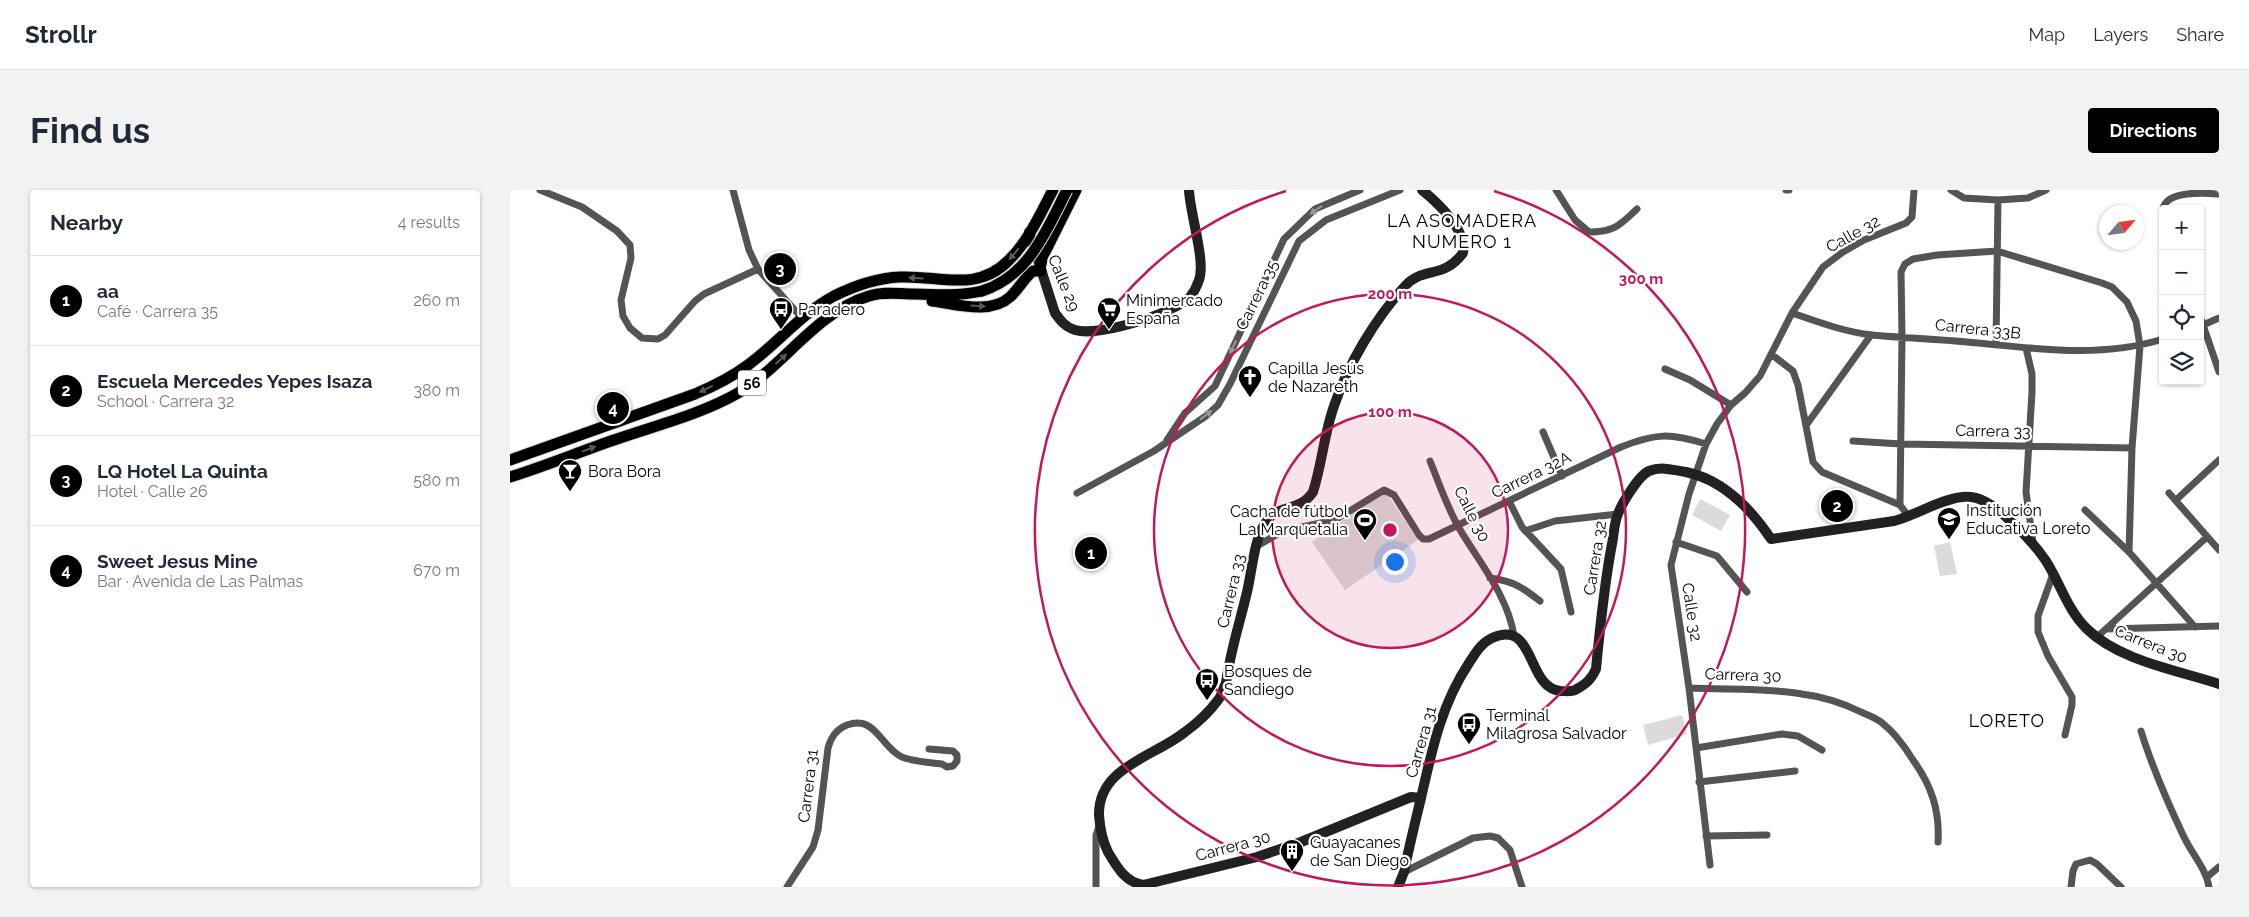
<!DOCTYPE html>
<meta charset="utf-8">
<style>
body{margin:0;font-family:Raleway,sans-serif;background:#f2f2f3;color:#1f2937}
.controls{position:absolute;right:15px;top:15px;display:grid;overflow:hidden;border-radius:5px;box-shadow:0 1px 4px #0004}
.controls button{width:45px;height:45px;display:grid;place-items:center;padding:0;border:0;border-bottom:1px solid #e0e1e3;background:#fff;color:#1f2937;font:25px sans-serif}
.compass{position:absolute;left:1589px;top:15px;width:45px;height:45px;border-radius:50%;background:#fff;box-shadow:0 1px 4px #0004;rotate:62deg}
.you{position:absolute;left:884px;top:371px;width:18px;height:18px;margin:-12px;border:4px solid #fff;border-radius:50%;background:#1a73e8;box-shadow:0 0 0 8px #1a73e833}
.badge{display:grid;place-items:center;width:32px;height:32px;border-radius:50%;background:#000;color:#fff;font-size:16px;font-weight:700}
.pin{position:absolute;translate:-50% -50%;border:2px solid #fff;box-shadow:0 1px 5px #0006}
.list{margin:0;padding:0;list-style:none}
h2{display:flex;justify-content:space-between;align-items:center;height:65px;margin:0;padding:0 20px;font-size:21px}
h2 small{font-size:16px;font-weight:400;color:#747a83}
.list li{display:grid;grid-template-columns:32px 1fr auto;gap:15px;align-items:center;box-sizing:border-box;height:90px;padding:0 20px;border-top:1px solid #e0e1e3}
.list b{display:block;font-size:19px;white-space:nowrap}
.list p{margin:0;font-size:16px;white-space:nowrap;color:#747a83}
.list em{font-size:16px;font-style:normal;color:#747a83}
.icon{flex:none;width:28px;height:28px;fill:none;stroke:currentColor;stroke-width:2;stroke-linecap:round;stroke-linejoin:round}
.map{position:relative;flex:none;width:1709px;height:697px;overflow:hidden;border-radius:5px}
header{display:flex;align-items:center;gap:30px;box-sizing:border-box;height:70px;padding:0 25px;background:#fff;border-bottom:1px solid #e0e1e3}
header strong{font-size:24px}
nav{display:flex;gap:28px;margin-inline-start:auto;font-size:18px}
.intro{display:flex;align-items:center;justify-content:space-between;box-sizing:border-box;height:120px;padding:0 30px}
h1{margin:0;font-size:35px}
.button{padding:12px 22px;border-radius:5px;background:#000;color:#fff;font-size:18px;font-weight:700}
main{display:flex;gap:30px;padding:0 30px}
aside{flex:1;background:#fff;border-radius:5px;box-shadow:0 1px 4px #0004}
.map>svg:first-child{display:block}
</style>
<header>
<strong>Strollr</strong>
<nav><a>Map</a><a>Layers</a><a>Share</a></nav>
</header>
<div class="intro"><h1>Find us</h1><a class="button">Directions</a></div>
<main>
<aside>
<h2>Nearby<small>4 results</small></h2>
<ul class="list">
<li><span class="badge">1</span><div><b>aa</b><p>Café · Carrera 35</p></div><em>260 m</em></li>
<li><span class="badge">2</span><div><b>Escuela Mercedes Yepes Isaza</b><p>School · Carrera 32</p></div><em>380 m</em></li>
<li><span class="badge">3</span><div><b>LQ Hotel La Quinta</b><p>Hotel · Calle 26</p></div><em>580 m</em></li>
<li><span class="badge">4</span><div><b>Sweet Jesus Mine</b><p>Bar · Avenida de Las Palmas</p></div><em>670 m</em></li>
</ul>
</aside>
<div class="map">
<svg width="1709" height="697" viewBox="0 0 1709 697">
<rect width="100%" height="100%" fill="#fff"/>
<path fill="#dbdbdb" d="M875,301L908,350L835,400L802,352Z
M1190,309L1220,325L1211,341L1182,325Z
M1440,352L1447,384L1430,386L1424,356Z
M1172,525L1177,544L1138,555L1133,535Z"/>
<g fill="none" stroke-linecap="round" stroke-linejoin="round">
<g stroke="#dbdbdb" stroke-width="13">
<path id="primary" d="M530,78L533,66L566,0
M422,111C446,114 480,125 500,107C509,99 514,88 523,81H531
M0,270L185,204C204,196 222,187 238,175C268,153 292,123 324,106C344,96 368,88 390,87C428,85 466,103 498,71C518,52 530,24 543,0
M0,287C35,276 69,262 104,250C144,236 192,224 228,203C274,176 306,122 359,106C374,101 388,104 404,104C427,105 449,106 472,101"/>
</g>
<path stroke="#545454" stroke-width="7" d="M30,0L72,17L107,41L120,55L121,68L111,110L113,126L120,138L132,148L148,149L155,145L185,111L194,104L248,79
M223,0L239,60L248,79L292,128
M1046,0L1065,30L1079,42C1104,42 1109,36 1127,19
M1276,0H1279
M1441,0L1454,8L1488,10L1518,8L1536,0
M1653,19C1656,0 1694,3 1709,4
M1282,123C1308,132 1335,142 1362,145C1394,148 1425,149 1457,152C1522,158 1589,169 1653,149
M1690,126L1709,182
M1691,136L1709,128
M1486,155L1488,10
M1516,158L1522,184V202L1516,302L1523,352
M1261,164L1283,181L1288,195L1303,272L1312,282L1390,315
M1155,179L1180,190L1221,215
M1297,234L1361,145
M1033,242L1052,286
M657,250L675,223L705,196L774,49L805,19L850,0
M1343,251L1391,254L1622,258
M920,271C929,293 937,317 949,338C969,372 998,406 1004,446
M567,303L644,261L696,226L708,215L720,194L789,51L816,30L890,0
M1659,303L1709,360
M1666,310L1709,270
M999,311L1012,337L1051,379L1061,422
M1575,320L1619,362L1685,437
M1399,327L1390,315L1392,146L1391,82L1395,74L1403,69L1427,65L1487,61L1592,93L1602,97L1617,112L1626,131L1630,156L1622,258L1619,362
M1015,341L1045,331L1108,324
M1166,352L1207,366L1237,402
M747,356L773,341L825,330L874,300L884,305L909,345L913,349H919L1111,257C1146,243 1160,243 1196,254
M1543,384L1528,426V442L1538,466L1562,507V515L1555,545
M980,388C1003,391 1012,397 1030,411
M1596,439L1709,436
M1587,447L1697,347
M1179,498C1236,501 1299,495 1351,522C1358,525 1366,528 1371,532C1384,542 1395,557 1403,570C1421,595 1430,620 1428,652
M1631,541C1642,577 1657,611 1673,645C1681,663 1696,678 1699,697
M1186,558L1272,544L1288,546L1312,560
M1189,592L1285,581
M1196,646L1257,645
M1200,675L1179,498L1161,375L1179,304L1196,254L1207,234L1221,215L1235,203L1250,186L1282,123L1313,77L1333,62L1354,50L1396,33L1402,27L1404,0
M894,682L963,648L980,646L988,648L1000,660L1012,697
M1697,687L1709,677
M277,697L303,657L308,640L318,558C321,547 326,539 337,535C365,525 370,555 390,566C401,572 419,572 432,574L437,577L443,576L447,571V565L443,561L419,559
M586,697V645L589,636
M1561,697L1563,681L1566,674L1580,670L1587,674L1611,697"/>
<path stroke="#212121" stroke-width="10" d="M519,42L545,123C550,130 555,137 565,140C588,147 663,124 680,107C684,102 687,96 689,90C696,71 680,24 679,0
M911,608L901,607L791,652L747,667L633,695C615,692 607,677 598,662C592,650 590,639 589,625C588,577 644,567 675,542C686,534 700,521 708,510C712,506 713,498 716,493C720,462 730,432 737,402C742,382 744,348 756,332C767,314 789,323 803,302C812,274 814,244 824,216C838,174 865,129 895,96C913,76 933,90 953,63C958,41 927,12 912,0
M888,697L894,682C899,657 905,633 911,608C922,560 931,515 959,473C965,464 971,453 982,448C1026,428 1016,499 1051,501C1056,501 1061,502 1065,500C1076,494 1081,490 1086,479C1090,437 1094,395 1102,354C1104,344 1104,333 1108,324C1112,313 1129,285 1139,281C1151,276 1164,280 1176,282C1214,290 1241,319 1261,349L1384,331C1406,325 1431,309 1452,307C1469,305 1483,315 1495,326C1510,340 1524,353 1536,371C1550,393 1558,421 1577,439C1610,471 1667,480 1709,494"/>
<use href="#primary" stroke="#000" stroke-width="11"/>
<g stroke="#dbdbdb" stroke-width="13" stroke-linecap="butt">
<path id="primary-bridge" d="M472,101C519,86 536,41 557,0"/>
</g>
<use href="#primary-bridge" stroke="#000" stroke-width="11"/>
</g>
<defs><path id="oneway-solid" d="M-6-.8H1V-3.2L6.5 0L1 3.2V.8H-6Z" transform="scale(1.25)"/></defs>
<g fill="#989898">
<use href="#oneway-solid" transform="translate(806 20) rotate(146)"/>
<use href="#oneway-solid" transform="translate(723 157) rotate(115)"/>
<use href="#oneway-solid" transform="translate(696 225) rotate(-38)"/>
</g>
<g fill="#595959">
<use href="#oneway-solid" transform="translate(504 64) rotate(131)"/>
<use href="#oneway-solid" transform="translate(406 88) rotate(-176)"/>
<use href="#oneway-solid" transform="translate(468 116) rotate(4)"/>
<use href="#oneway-solid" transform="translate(271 169) rotate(-42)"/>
<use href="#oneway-solid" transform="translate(196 199) rotate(154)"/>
<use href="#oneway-solid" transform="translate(79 259) rotate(-21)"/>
</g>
<circle cx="880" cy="340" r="118" fill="#c2185b" fill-opacity=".12"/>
<g fill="none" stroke="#c2185b" stroke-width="2.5">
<circle cx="880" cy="340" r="118"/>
<circle cx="880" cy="340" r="236"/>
<path d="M984 1A355 355 0 1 1 776 1"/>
</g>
<defs>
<g id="bus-pin" transform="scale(1.25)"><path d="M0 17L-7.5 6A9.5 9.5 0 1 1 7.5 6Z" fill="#000" stroke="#fff"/><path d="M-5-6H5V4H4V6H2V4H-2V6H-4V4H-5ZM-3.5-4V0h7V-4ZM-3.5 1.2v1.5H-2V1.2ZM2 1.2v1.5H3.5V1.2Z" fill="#fff"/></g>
<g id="supermarket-pin" transform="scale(1.25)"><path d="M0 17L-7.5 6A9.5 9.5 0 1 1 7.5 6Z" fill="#000" stroke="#fff"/><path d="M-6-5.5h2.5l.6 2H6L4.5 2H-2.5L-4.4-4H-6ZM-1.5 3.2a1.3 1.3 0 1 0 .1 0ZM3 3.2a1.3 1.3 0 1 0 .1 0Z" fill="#fff"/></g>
<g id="church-pin" transform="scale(1.25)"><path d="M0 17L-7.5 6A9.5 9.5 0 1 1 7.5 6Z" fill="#000" stroke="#fff"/><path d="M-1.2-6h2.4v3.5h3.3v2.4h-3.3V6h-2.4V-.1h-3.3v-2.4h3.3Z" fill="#fff"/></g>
<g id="bar-pin" transform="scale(1.25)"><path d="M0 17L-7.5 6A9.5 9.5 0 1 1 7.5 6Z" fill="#000" stroke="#fff"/><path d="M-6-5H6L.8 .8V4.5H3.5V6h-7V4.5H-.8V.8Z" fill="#fff"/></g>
<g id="school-pin" transform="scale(1.25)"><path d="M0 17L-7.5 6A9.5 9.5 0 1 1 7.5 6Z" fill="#000" stroke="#fff"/><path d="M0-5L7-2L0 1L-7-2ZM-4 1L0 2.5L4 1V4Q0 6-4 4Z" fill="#fff"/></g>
<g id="stadium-pin" transform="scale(1.25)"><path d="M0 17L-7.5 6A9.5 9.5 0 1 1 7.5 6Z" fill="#000" stroke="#fff"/><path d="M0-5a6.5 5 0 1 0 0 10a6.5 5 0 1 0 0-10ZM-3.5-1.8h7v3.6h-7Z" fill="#fff"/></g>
<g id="building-pin" transform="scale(1.25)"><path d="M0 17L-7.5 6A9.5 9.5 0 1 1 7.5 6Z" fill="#000" stroke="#fff"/><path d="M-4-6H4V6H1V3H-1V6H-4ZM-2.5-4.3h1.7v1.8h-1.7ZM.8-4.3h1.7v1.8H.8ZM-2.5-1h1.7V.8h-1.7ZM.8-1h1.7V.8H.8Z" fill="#fff"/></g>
</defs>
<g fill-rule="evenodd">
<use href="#bus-pin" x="271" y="119"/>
<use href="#supermarket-pin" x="599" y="119"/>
<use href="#church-pin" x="740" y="187"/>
<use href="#bar-pin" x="60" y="281"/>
<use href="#school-pin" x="1439" y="329"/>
<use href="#stadium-pin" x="855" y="330"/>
<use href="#bus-pin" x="697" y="490"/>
<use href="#bus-pin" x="959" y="534"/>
<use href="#building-pin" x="782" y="661"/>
</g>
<g text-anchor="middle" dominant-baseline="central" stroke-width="4.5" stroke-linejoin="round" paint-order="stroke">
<rect fill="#fff" stroke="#4c4c4c" stroke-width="1" x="228" y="180.5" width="28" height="25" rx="4"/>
<g font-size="15" font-weight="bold" fill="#000">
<text x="242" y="193">56</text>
</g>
<g font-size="16" fill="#000" stroke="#fff">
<text transform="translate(1343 44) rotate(-29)">Calle 32</text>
<text transform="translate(554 93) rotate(68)">Calle 29</text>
<text transform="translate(747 105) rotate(-64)">Carrera 35</text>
<text transform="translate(1468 139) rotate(6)">Carrera 33B</text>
<text transform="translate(1483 241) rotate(1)">Carrera 33</text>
<text transform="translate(1021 285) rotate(-26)">Carrera 32A</text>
<text transform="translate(962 324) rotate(63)">Calle 30</text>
<text transform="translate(1085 368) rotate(-81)">Carrera 32</text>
<text transform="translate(721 401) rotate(-77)">Carrera 33</text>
<text transform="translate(1182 422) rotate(81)">Calle 32</text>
<text transform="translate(1641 454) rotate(22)">Carrera 30</text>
<text transform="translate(1233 485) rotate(2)">Carrera 30</text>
<text transform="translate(911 552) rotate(-74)">Carrera 31</text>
<text transform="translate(298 596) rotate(-83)">Carrera 31</text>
<text transform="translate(723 656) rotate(-15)">Carrera 30</text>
</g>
<g font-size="16" fill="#000" stroke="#fff" text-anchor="start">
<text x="616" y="110">Minimercado<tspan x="616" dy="18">España</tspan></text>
<text x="288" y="119">Paradero</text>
<text x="758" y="178">Capilla Jesús<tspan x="758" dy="18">de Nazareth</tspan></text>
<text x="78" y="281">Bora Bora</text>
<text x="1456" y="320">Institución<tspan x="1456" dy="18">Educativa Loreto</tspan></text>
<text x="838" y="321" text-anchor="end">Cacha de fútbol<tspan x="838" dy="18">La Marquetalia</tspan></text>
<text x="714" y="481">Bosques de<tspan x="714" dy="18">Sandiego</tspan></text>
<text x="976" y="525">Terminal<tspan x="976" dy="18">Milagrosa Salvador</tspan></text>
<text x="800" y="652">Guayacanes<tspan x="800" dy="18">de San Diego</tspan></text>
</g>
<g font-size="18" letter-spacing="1" fill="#000" stroke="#fff">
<text x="952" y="30">LA ASOMADERA<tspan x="952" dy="21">NUMERO 1</tspan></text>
<text x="1497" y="530">LORETO</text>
</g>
</g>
<circle cx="880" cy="340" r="8" fill="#c2185b" stroke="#fff" stroke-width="2.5"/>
<g font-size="15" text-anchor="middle" font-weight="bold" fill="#c2185b" stroke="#fff" stroke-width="4.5" stroke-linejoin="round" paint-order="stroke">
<text x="1131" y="94">300 m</text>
<text x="880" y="109">200 m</text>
<text x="880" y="227">100 m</text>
</g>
</svg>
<div class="controls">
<button>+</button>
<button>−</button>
<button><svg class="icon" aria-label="locate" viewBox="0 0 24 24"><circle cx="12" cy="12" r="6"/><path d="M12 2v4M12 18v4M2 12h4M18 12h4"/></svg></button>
<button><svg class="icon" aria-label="layers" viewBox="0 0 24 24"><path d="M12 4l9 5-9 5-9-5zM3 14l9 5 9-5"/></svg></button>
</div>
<svg class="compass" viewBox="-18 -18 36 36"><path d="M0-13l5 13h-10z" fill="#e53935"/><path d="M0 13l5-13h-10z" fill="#747a83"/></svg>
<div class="you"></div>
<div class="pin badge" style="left:581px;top:363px">1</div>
<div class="pin badge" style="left:1327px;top:316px">2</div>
<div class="pin badge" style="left:270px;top:79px">3</div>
<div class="pin badge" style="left:103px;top:218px">4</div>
</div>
</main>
